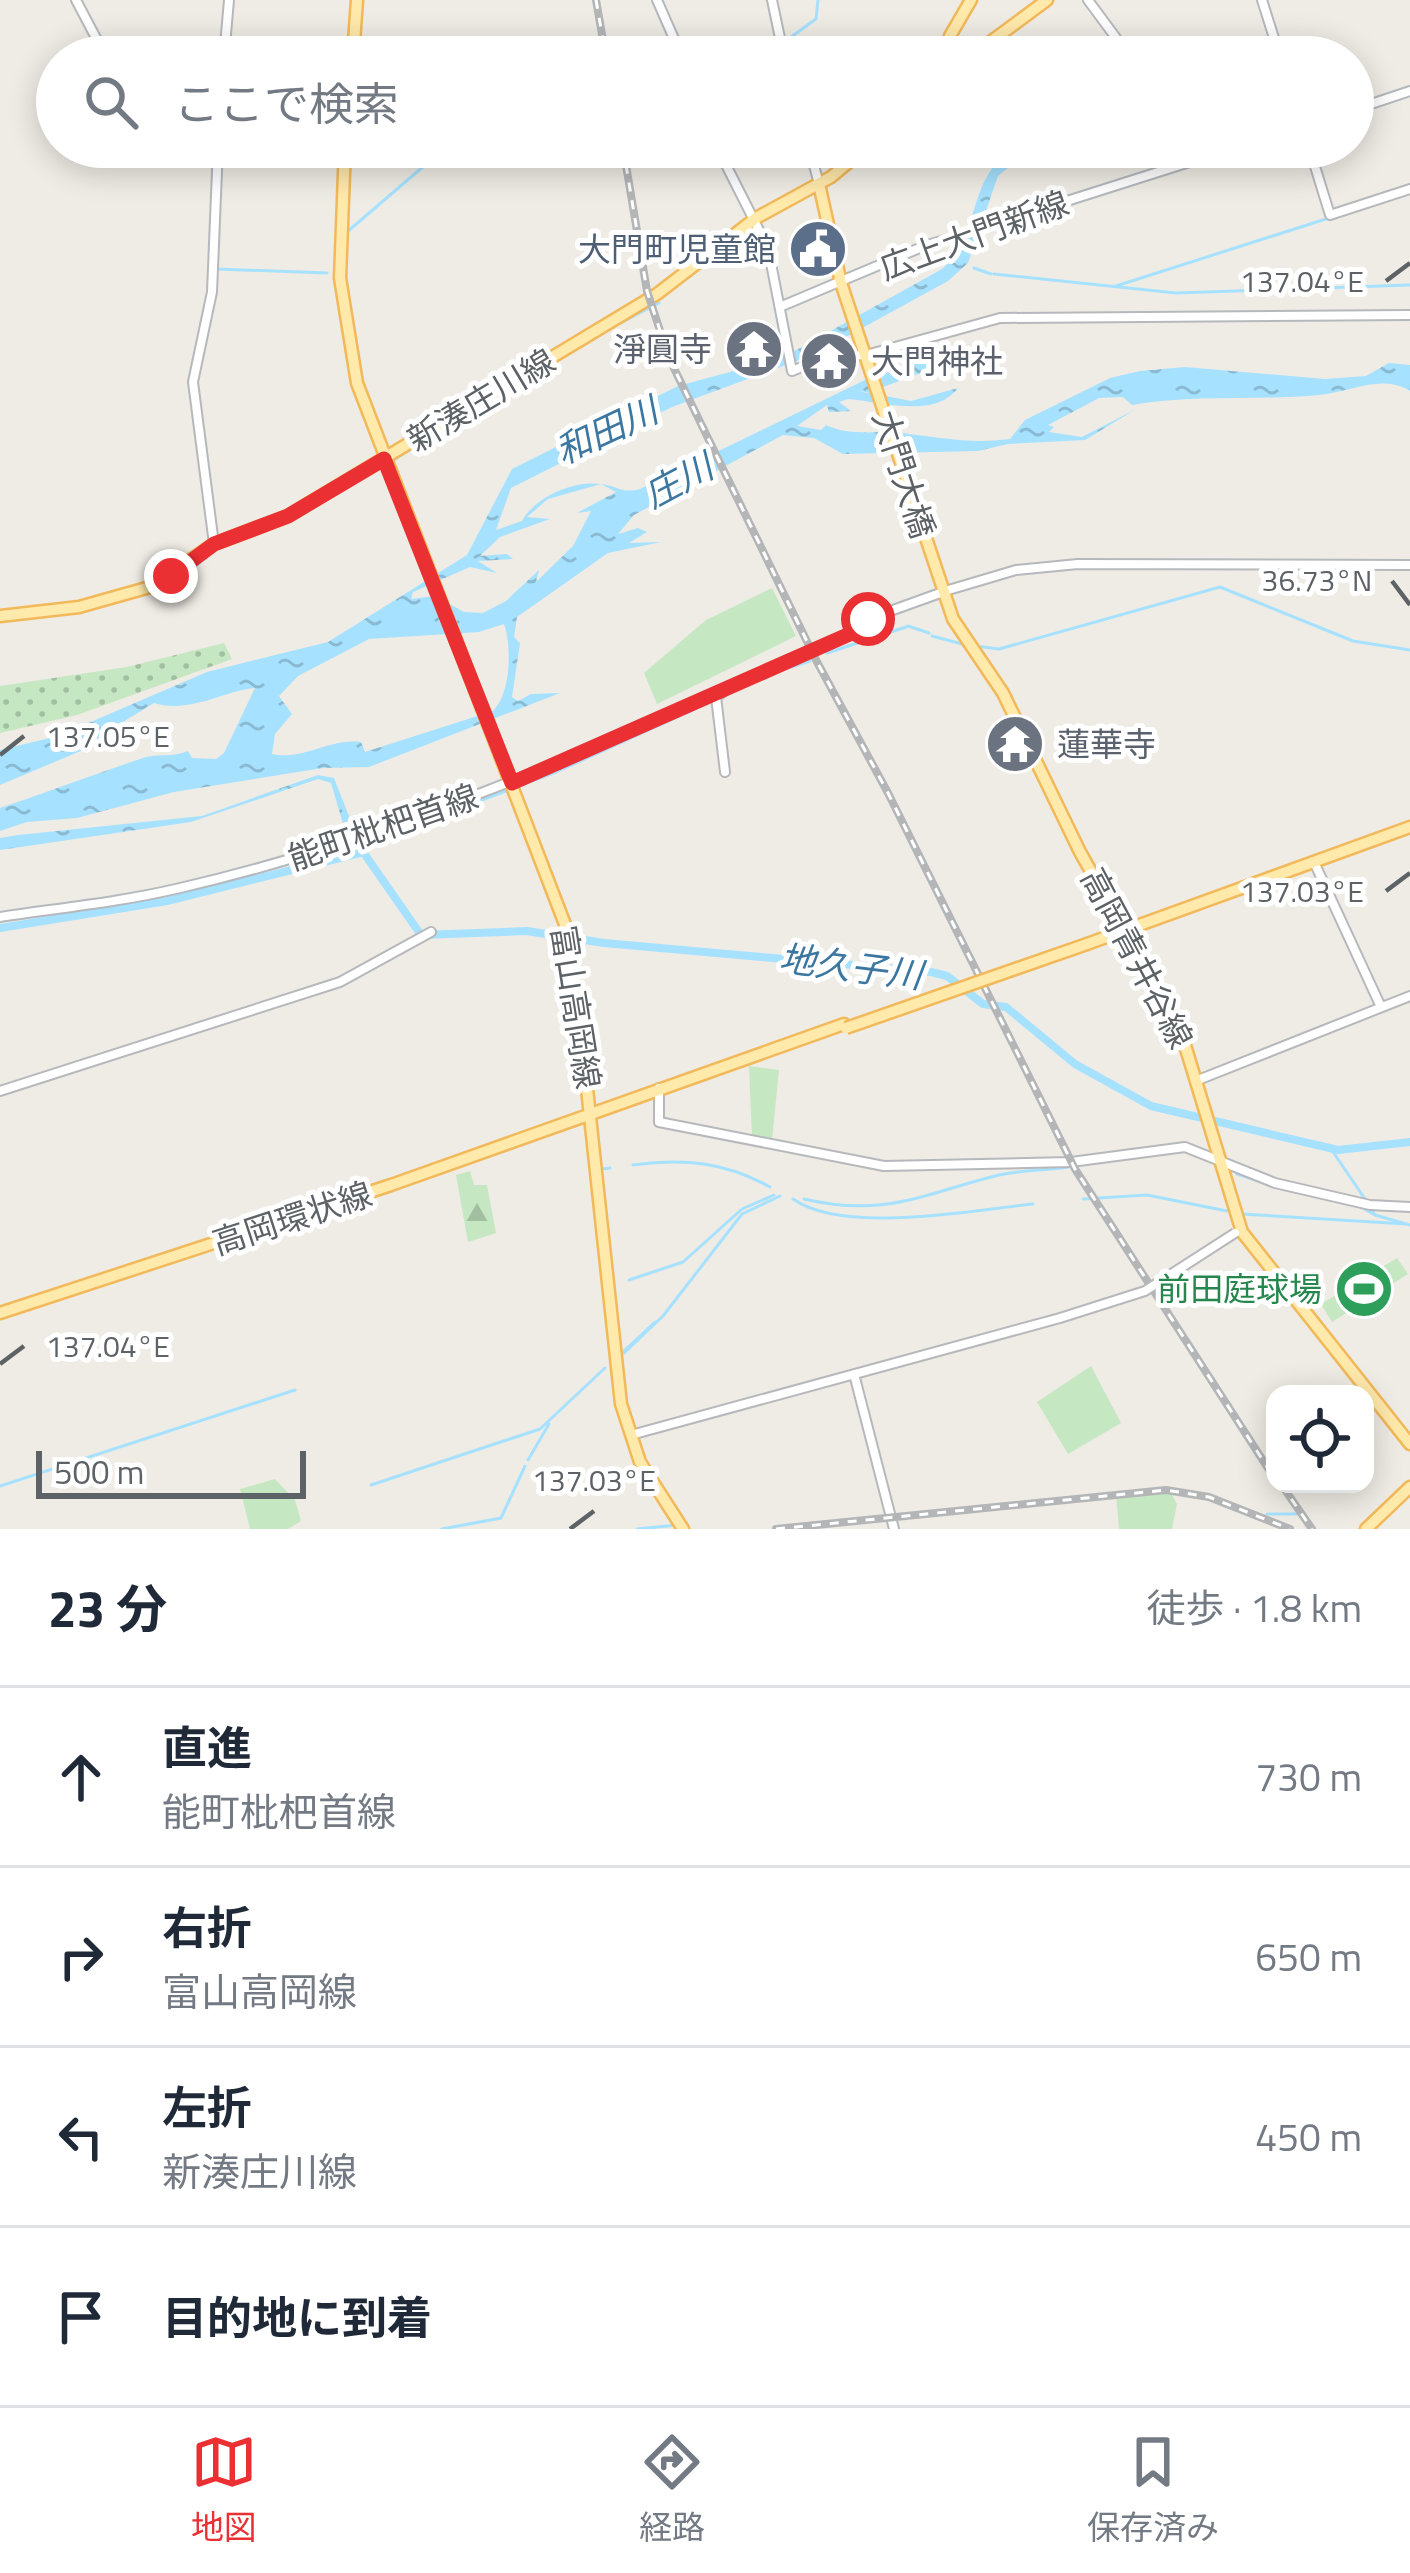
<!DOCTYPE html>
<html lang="ja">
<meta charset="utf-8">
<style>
body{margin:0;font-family:"Titillium Web","Noto Sans JP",sans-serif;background:#f2f2f3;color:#1f2937}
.controls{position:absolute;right:36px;bottom:36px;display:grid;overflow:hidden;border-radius:24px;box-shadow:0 6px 30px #0003}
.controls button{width:108px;height:108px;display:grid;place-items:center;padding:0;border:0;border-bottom:3px solid #e0e1e3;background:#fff;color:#1f2937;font:60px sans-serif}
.scale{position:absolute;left:36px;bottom:30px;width:270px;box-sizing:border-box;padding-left:12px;border:6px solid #5d6266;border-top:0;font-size:33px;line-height:42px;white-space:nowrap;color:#5d6266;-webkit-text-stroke:9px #fff;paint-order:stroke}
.stop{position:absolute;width:36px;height:36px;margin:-27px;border:9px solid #eb3034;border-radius:50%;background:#fff}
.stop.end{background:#eb3034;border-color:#fff;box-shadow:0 3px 12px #0008}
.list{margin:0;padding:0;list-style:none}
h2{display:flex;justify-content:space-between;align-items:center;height:156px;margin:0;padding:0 48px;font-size:51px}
h2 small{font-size:39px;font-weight:400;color:#747a83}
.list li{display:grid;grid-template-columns:78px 1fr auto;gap:36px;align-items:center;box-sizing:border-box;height:180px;padding:0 48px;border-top:3px solid #e0e1e3}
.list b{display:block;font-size:45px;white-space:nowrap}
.list p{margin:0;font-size:39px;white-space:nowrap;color:#747a83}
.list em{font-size:39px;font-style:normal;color:#747a83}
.icon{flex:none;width:66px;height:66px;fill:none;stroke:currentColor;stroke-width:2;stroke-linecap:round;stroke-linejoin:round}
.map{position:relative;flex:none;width:1410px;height:1529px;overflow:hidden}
.search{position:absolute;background:#fff;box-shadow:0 6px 30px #0003;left:36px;right:36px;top:36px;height:132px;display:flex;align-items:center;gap:30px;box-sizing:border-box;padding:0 42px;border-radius:66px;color:#747a83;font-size:45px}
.sheet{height:876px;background:#fff}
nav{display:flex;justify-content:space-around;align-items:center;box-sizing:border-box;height:168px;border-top:3px solid #e0e1e3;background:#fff;font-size:33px;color:#747a83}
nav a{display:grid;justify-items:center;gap:6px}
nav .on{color:#eb3034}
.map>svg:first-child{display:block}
</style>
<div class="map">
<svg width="1410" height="1529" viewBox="0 0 1410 1529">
<defs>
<pattern id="forest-firs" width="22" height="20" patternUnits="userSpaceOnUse" patternTransform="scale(3)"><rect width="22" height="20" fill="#c5e7c2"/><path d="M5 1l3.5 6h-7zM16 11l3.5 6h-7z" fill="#a3bfa1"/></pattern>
<pattern id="park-dots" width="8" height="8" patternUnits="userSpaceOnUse" patternTransform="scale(3)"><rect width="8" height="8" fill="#c5e7c2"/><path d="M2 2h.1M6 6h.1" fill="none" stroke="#a3bfa1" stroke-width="1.8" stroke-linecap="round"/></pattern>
<pattern id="water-ripples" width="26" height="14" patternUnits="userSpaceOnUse" patternTransform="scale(3)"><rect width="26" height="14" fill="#a6e1ff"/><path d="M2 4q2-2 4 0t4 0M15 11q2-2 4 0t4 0" fill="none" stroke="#8abad2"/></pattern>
</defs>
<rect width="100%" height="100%" fill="#efece5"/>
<path fill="#c5e7c2" d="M772,588L796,636L657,704L644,673L706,620Z
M749,1066L779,1070L772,1140L752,1137Z
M1397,1258L1408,1274L1332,1322L1321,1304Z
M1091,1366L1121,1423L1068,1454L1037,1402Z
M275,1479L295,1500L301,1521L288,1529H250L240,1489Z
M1171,1493L1177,1504L1172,1529H1119L1116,1494Z"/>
<path fill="url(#forest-firs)" d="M470,1171L474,1185H487L496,1233L468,1242L456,1175Z"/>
<path fill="url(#park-dots)" d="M224,643L232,659L77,715L0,733V686L127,667Z"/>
<path fill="url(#water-ripples)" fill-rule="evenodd" d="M1013,147H1033L998,176L968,263L948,281L813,355L672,407L511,488L496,530L522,521C535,497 573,480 601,484C618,486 622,494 640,489L865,380C886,374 930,354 948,355L945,364L867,393L855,390L911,401L958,388C935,419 883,402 848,399L839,402L851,411L829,412L827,405L797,426L821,430L826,425C852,437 876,430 903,433C940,438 972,444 1010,439L1025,420L1110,378L1140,371L1185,367L1325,379L1366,376L1389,363L1410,365V391C1382,373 1348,393 1319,395C1257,401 1195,394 1132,405L1123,397L1099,398L1048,425L1054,427L1049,432L1082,437L1136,409L1085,440L1008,444L978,451L843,454L814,438L783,435L634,515L618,534L638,528L647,532L629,543L661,542L608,553L517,617L514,637L520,643L512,697L518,701L531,694L560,693L369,767L323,768L174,792L77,818L27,822L0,831V808C48,792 95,774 143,758C158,753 172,758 188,751L192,758L216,759L224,753L255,688C223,691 189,714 154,703L100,736L102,742L0,785V750L58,736L207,672L328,642L467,555L512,469L678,386L782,358L942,269C982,234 965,182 1013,147ZM601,484L616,492L577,513L591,511L573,546L536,582L539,570L506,601L483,613L464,612L435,596L411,599L413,592L470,567L497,573L478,561L513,559L507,554L480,556L500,537L550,519L527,517L548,499ZM504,624C512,646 511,693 493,711L365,752L361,742C329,738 303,761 272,754L275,734L292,714L279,696L298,676L369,639L479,632Z
M318,775L334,778L356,834L347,837L331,783L318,779L191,822L0,850V838L18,835L202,816Z"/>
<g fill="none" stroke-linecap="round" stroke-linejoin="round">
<path stroke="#a6e1ff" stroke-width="3" d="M787,40L816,19L818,0
M760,48L776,46
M747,57L749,56
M616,147L622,154
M627,152L632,147
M347,232L446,147
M974,268L991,274
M217,269L327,273
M994,274L1176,293L1410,285
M1116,286L1329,218
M607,330L659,303
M392,461L430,437
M101,606L175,584L213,551
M908,626L929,633
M932,636L966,645
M976,646L999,649L1220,587L1353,641L1410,650
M827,653L906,627
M772,673L810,661
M724,696L758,679
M360,853L363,845L556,772L715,700
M1331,1149L1365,1199
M633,1165C684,1158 725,1162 770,1187
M602,1169L610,1168
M1237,1174L1265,1183
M1280,1188L1329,1199
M793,1199C844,1235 973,1210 1033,1204
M804,1199C886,1218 922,1194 999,1175C1027,1169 1056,1171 1084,1164
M1083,1199L1147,1195L1227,1211
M1361,1207L1375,1215
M1370,1207L1375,1215L1410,1225
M1242,1214L1406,1224
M629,1280L683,1262L742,1209L774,1195
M624,1351L655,1322
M624,1353L663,1316L742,1214L780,1196
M528,1460L549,1424
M371,1485L540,1429L605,1368
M0,1486L295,1390
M1267,1514H1296
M442,1529L501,1518L525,1466
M637,1529L677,1525"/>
<path stroke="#a6e1ff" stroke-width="8" d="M352,836L421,935L527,931L604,943L931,972L947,976L983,1004L1006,1007L1075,1064L1151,1106L1338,1150L1410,1142
M0,928L167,901L360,853"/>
<g stroke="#b6b8bc" stroke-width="12">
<path id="tertiary" d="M76,0L106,57
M772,0L784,57
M1088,0L1119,42
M1262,0L1280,57
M224,57L229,0
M809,147L819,184
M1309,147L1330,215L1410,189
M866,355L1000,318L1410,315
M214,544L193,382L212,292L218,147
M945,591L1016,570L1078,564L1410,565
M723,692L716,697L725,772
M1314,862L1381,1007
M1198,1080L1410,996
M659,1088V1122L884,1166L1071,1162L1185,1147L1275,1183L1370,1205L1410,1207
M0,1091L340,982L431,932
M854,1374L894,1529
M631,1435L1060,1318"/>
</g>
<g stroke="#b4b9bd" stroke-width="12">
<path id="secondary" d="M657,0L682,57
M1353,110L1410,91
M717,147L768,248L792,371L826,357L865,355
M782,306L922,247L1237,147
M0,917C60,908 121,902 180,888C416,834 633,730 852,633L868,619L943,592"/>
</g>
<g stroke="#f2b95b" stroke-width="15">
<path id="primary" d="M353,57L357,0
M956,57L950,36L971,0
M970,57L1047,0
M345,147L340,278L357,383L571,940L621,1404L640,1462L683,1529
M819,184L841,283L953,619L1003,693L1080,852L1180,1029L1242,1232L1410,1444
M0,616L79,607L150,587L214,544L288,516L657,294L756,218L831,177L867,147
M1087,944L1410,827
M0,1313L391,1185L844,1024
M1366,1529L1410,1487"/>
</g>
<use href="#tertiary" stroke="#fff" stroke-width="8"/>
<use href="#secondary" stroke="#fff" stroke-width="8"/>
<use href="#primary" stroke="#ffe9ab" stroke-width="10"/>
<g stroke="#b4b5b6" stroke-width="8">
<path id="rail" d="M596,0L606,57
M623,147L647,291L669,358L816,660L888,793L1075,1169L1275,1479
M1281,1484L1312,1529
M776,1529L1166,1490L1209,1497L1290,1529"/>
</g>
<use href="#rail" stroke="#fff" stroke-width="3" stroke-dasharray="9" stroke-linecap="butt"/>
<g stroke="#b6b8bc" stroke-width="12" stroke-linecap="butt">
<path id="tertiary-bridge" d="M1060,1318L1145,1291L1235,1233"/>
</g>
<g stroke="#f2b95b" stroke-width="15" stroke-linecap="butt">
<path id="primary-bridge" d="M846,1028L1087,944"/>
</g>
<use href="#tertiary-bridge" stroke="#fff" stroke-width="8"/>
<use href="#primary-bridge" stroke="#ffe9ab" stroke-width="10"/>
</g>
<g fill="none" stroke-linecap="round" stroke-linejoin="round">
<path stroke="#eb3034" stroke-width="15" d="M171,576L214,544L288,516L384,459L512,783L852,633L868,619"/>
</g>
<path fill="none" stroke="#5d6266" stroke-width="4.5" d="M1386,281L1410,263M1392,581L1410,605M0,755L24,736M1386,891L1410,873M0,1364L24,1346M570,1529L594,1511"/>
<defs>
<g id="civic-disc" transform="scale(3)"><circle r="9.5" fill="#5c6f8a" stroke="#fff"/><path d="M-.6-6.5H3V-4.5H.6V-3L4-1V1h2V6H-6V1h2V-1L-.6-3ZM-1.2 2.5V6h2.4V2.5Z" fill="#fff"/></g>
<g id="temple-disc" transform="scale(3)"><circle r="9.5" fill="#6b7280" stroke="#fff"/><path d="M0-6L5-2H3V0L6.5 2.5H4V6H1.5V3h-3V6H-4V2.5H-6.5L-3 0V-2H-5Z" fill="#fff"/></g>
<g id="stadium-disc" transform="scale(3)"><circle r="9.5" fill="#2e9e5b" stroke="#fff"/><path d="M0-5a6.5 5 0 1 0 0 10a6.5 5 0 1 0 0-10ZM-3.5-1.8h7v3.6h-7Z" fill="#fff"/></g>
</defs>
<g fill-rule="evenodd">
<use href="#civic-disc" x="818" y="249"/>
<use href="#temple-disc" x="754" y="349"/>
<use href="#temple-disc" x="829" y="361"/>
<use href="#temple-disc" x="1015" y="744"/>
<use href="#stadium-disc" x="1364" y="1289"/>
</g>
<g text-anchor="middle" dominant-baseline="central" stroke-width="10" stroke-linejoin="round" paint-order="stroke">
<g font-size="33" fill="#5d6266" stroke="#fff">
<text transform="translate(974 235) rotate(-20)">広上大門新線</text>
<text transform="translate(481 400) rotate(-31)">新湊庄川線</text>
<text transform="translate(904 474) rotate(72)">大門大橋</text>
<text transform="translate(383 827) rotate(-19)">能町枇杷首線</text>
<text transform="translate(1137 958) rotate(62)">高岡青井谷線</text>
<text transform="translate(576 1007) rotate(81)">富山高岡線</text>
<text transform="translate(292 1218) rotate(-18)">高岡環状線</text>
</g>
<g font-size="33" fill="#4e5e75" stroke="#fff" text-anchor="end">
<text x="776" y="249">大門町児童館</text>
</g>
<g font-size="33" fill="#5b616d" stroke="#fff" text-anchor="start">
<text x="712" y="349" text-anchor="end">淨圓寺</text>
<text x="871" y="361">大門神社</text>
<text x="1057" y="744">蓮華寺</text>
</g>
<g font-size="33" fill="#27864d" stroke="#fff" text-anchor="end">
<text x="1322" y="1289">前田庭球場</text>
</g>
<g font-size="36" font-style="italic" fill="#3b77a1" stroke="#fff">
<text transform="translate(606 430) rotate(-25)">和田川</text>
<text transform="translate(678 480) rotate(-28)">庄川</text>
<text transform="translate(851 966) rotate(7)">地久子川</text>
</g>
</g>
<g font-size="30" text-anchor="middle" fill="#5d6266" stroke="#fff" stroke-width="10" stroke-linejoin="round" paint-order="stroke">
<text x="1302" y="292">137.04°E</text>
<text x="1317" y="591">36.73°N</text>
<text x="108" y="747">137.05°E</text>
<text x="1302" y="902">137.03°E</text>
<text x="108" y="1357">137.04°E</text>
<text x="594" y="1491">137.03°E</text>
</g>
</svg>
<div class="controls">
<button><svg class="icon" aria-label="locate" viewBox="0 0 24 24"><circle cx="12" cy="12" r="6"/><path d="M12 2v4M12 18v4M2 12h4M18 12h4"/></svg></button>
</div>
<div class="scale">500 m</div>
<div class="stop" style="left:868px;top:619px"></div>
<div class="stop end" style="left:171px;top:576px"></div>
<div class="search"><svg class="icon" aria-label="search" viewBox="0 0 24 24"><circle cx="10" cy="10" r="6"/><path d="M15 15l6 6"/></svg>ここで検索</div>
</div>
<section class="sheet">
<h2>23 分<small>徒歩 · 1.8 km</small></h2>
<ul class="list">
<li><svg class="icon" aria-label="ahead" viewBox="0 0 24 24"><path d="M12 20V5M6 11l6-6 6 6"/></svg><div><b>直進</b><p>能町枇杷首線</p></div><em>730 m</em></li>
<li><svg class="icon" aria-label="right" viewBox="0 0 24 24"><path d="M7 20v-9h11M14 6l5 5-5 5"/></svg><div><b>右折</b><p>富山高岡線</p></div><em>650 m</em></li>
<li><svg class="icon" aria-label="left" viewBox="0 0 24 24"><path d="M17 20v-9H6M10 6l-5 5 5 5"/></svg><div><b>左折</b><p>新湊庄川線</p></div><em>450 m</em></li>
<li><svg class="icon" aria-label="arrive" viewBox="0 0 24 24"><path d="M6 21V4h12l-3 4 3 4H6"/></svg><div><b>目的地に到着</b></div></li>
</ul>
</section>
<nav>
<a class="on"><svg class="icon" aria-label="map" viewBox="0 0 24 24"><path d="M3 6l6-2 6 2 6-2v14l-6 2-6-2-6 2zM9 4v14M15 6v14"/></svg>地図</a>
<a><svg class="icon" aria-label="directions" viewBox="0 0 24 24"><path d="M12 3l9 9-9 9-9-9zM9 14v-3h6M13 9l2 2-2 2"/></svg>経路</a>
<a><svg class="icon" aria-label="saved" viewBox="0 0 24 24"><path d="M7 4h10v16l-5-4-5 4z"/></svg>保存済み</a>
</nav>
